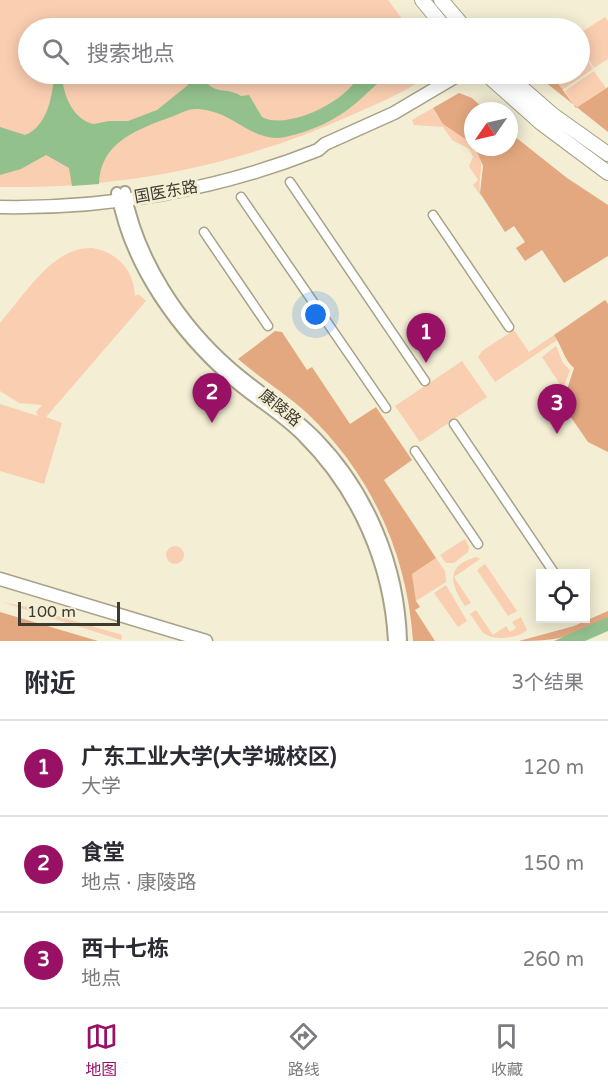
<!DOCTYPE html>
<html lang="zh">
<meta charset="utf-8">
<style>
body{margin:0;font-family:"Varela Round","Noto Sans SC",sans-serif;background:#f7f7f7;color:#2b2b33}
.controls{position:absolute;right:18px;bottom:18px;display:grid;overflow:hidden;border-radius:0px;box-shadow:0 3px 15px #0003}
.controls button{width:54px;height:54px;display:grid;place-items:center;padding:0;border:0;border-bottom:2px solid #e1e1e2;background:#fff;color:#2b2b33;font:30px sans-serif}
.compass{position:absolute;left:464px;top:102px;width:54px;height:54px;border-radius:50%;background:#fff;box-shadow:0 3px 15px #0003;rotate:236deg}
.scale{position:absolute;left:18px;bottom:15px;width:102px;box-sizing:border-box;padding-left:6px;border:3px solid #3d3b30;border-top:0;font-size:16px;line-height:21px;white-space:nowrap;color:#3d3b30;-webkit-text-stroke:4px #f3eed4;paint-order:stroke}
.you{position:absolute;left:316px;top:315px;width:21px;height:21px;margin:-15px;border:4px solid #fff;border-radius:50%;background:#1a73e8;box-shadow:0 0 0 9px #1a73e833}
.badge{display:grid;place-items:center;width:39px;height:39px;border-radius:50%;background:#991165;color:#fff;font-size:20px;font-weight:700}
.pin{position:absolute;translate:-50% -50px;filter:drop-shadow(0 2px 3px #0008)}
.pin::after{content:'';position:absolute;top:32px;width:21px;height:18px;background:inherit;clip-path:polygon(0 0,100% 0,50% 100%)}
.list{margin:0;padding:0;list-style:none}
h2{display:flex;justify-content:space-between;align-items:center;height:78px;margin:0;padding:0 24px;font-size:26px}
h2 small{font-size:20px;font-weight:400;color:#7c7c81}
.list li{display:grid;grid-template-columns:39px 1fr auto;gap:18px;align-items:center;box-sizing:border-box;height:96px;padding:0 24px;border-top:2px solid #e1e1e2}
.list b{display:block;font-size:22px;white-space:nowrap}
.list p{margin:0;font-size:20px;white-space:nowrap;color:#7c7c81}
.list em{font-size:20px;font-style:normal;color:#7c7c81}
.icon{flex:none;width:33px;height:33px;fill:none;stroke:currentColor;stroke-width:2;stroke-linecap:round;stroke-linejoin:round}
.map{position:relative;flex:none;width:608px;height:641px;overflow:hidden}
.search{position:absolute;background:#fff;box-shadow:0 3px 15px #0003;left:18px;right:18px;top:18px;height:66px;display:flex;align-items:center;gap:15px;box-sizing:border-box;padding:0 21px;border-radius:33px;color:#7c7c81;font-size:22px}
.sheet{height:366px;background:#fff}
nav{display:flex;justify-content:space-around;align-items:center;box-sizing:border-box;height:84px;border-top:2px solid #e1e1e2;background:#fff;font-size:16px;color:#7c7c81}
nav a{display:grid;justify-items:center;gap:3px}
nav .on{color:#991165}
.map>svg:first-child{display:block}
</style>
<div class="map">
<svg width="608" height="641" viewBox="0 0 608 641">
<rect width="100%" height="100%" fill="#f3eed4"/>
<path fill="#faceb1" d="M0,0H388L409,28H28V74H430C408,91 379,103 354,114C242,165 123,189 0,187Z
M605,17L608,21V59L594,68L580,46V33Z
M580,49L593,69L562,90L551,74H580Z
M594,71L606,88L576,108L565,91Z
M433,108C442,129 469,133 478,151C486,167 475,183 482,197L473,185L478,180L469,166L473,157L469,149L452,140L443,127L414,125L412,120Z
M92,248C118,252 134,271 135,296L138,294L146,301L46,417L62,423L44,484L0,471V404L38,416L36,412L42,405L19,403L0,391V323C23,297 53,246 92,248Z
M514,330L529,352L554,335L557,340L495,382L478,357L482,351Z
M556,346L563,363L570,370L563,389L542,357Z
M462,361L487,397L420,442L395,406Z
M465,539L469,547L468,552L454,563H446L440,555Z
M166 555a9 9 0 1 1 18 0a9 9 0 1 1-18 0Z
M476,557L480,559L454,577L471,603L465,606C451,585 444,566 476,557Z
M436,558L445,571L446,582L416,601L412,574Z
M485,564L517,611L508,616L477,570Z
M446,585L467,621L458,627L434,593Z
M2,602L27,607L122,635L121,640Z
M476,610L493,635L506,626L510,632L516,628L512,622L521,617L527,630C519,638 495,641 485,634C479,629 475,620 470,614Z"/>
<path fill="#e3a880" d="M535,74H551L576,108L608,87V132Z
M459,93L472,98L486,111H473V144L443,124L433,108Z
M509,132L567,178L608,205V256L564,283L542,250L525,261L516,248L525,242L514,226L505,232L480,193L483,166L475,147H509Z
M605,300L608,304V452L588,442L566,410L565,396L574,368C564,360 562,346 554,335Z
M275,331L282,332L307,370L312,367L350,424L376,407L412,460L384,480L436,558L412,574L416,601L420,607L415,610L435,641H413C407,553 371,474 307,413C285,393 260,378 238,359Z
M608,611V617C574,637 558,641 519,641L574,626Z
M0,612L98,641H0Z"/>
<path fill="#93c18d" d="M54,74H63C61,93 74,121 94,124L109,121H128L157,110L188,85L190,74H202C211,97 227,86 241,96L249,95L262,117C288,131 350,100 359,74H418L405,82L396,76L387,77C375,84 366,95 355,104C336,120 310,132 285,137C256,143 237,117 210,111C189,106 187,111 171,117C138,129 100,142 99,184L72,186L69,168L46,155L21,169L0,175V127L25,135C47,127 53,95 54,74Z
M608,617V631L585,641H554Z"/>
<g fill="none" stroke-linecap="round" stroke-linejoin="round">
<g stroke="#a6a289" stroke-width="11">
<path id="minor" d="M290,182L425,381
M241,197L386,408
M433,215L509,327
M204,232L268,326
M454,424L555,574
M415,451L478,544"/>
</g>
<g stroke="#a6a289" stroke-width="14">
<path id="tertiary" d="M125,192C138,260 180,324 232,369C260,393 291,412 317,439C369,493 399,566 401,641
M117,193C130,266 178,332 233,380C256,400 283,415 304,437C358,491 390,564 394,641"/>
</g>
<g stroke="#a6a289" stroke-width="15">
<path id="secondary" d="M0,207C108,209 218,190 318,150L325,144L394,113L460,74
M0,579L206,641"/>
</g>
<g stroke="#a6a289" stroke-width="16">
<path id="primary" d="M422,0L445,28
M441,0L465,28
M486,74L541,123L608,173
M506,74L553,115L608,154"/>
</g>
<use href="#minor" stroke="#fff" stroke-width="8"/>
<use href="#tertiary" stroke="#fff" stroke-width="10"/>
<use href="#secondary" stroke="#fff" stroke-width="12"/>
<use href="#primary" stroke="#fff" stroke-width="14"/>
</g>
<g text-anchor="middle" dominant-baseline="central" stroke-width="6" stroke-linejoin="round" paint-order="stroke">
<g font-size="16" fill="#3d3b30" stroke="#f3eed4">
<text transform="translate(166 192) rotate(-10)">国医东路</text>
<text transform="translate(280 408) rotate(39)">康陵路</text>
</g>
</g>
</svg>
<div class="controls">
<button><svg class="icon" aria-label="locate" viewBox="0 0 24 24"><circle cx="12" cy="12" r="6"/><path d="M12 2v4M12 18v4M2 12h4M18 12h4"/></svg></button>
</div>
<svg class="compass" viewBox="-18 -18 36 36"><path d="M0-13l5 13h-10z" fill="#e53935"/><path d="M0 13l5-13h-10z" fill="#7c7c81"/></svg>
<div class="scale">100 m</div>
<div class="you"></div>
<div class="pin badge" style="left:426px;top:363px">1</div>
<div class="pin badge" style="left:212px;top:423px">2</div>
<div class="pin badge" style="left:557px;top:434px">3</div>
<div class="search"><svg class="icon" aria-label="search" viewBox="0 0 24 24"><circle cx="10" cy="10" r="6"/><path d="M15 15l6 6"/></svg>搜索地点</div>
</div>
<section class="sheet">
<h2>附近<small>3个结果</small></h2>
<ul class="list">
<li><span class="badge">1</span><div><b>广东工业大学(大学城校区)</b><p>大学</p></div><em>120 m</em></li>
<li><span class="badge">2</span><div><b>食堂</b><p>地点 · 康陵路</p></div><em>150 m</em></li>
<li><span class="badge">3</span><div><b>西十七栋</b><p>地点</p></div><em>260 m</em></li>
</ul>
</section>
<nav>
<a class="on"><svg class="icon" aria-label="map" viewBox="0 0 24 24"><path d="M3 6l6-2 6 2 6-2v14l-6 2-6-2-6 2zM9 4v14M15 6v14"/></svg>地图</a>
<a><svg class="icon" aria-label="directions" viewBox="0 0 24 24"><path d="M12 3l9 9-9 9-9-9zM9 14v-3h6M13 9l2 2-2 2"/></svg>路线</a>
<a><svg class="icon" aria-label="saved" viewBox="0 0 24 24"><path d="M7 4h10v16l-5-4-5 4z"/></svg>收藏</a>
</nav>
